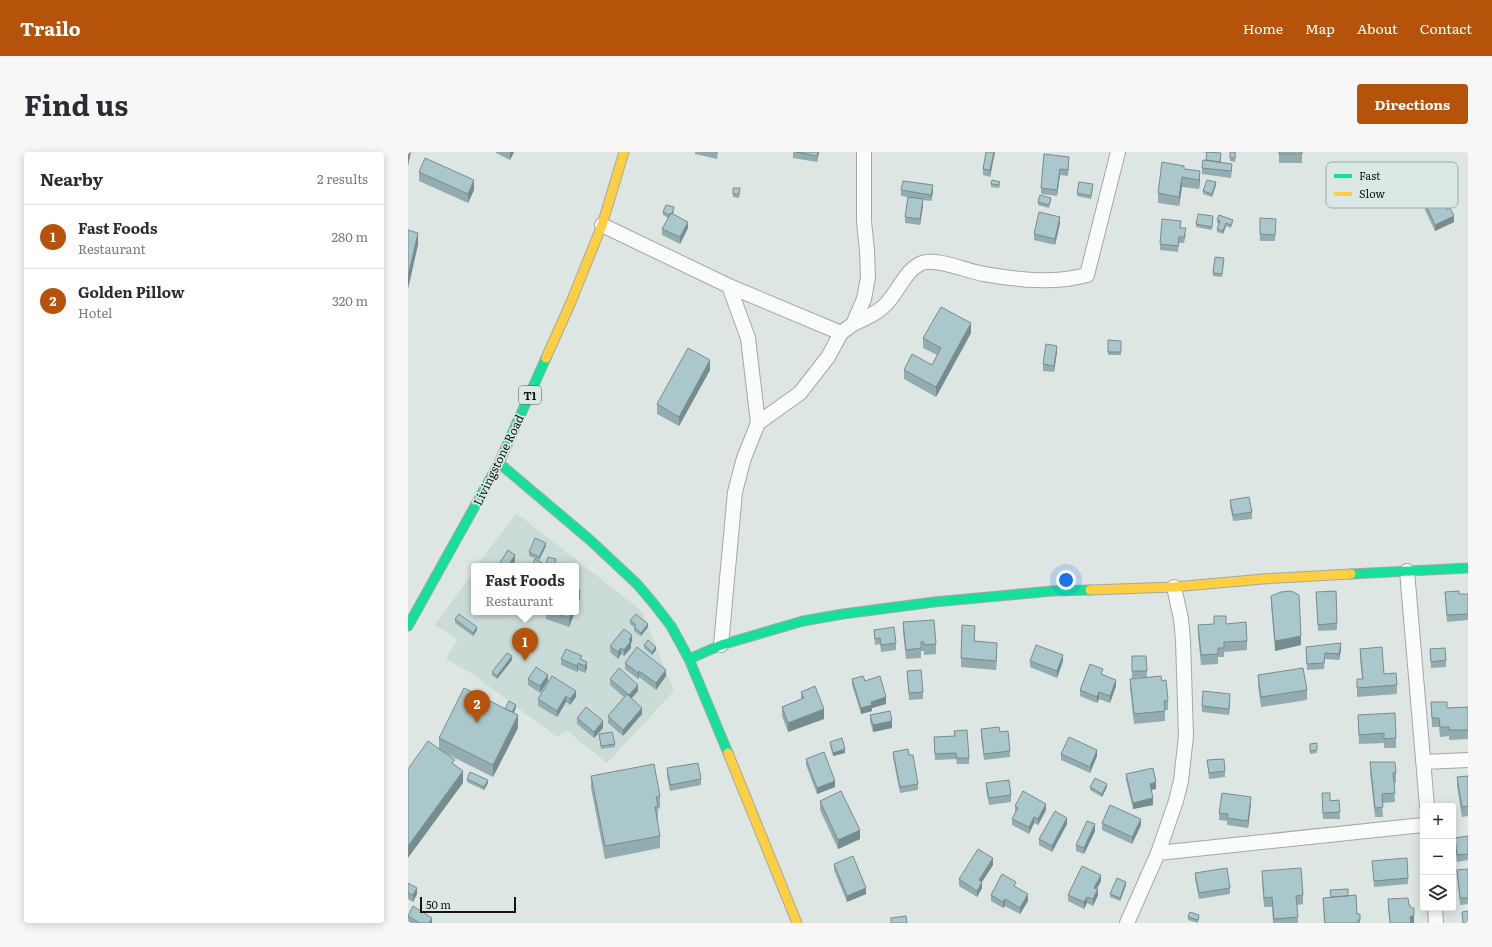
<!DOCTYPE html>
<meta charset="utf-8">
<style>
body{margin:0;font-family:Literata,serif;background:#f7f7f7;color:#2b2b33}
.controls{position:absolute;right:12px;bottom:12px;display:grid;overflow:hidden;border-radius:4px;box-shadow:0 2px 10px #0003}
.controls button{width:36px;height:36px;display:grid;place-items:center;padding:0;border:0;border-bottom:1px solid #e1e1e2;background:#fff;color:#2b2b33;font:20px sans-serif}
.scale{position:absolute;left:12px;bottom:10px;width:96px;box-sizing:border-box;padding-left:4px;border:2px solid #121716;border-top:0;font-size:11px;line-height:14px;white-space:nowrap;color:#121716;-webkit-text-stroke:3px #dae9e6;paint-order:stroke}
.you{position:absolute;left:658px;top:428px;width:14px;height:14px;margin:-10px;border:3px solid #fff;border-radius:50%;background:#1a73e8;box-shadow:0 0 0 6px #1a73e833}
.badge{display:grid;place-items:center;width:26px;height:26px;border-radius:50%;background:#b45309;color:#fff;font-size:13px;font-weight:700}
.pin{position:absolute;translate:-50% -33px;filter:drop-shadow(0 1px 2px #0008)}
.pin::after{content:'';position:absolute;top:21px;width:14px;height:12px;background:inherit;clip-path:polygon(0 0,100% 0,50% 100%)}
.popup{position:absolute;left:63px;top:411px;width:108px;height:52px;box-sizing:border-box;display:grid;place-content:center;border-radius:4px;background:#fff;filter:drop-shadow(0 1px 3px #0005);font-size:13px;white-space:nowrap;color:#7c7c81}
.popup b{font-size:15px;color:#2b2b33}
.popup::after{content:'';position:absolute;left:50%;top:100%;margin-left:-8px;border:8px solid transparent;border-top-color:#fff}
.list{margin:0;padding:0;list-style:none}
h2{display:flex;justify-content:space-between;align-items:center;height:52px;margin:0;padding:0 16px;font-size:17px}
h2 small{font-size:13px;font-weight:400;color:#7c7c81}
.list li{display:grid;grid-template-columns:26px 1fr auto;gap:12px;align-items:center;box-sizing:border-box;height:64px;padding:0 16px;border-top:1px solid #e1e1e2}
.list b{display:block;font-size:15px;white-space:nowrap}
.list p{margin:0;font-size:13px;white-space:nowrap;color:#7c7c81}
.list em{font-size:13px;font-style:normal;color:#7c7c81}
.icon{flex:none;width:22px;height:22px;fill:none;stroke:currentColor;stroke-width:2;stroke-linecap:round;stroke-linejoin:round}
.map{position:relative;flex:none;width:1060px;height:771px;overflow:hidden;border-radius:4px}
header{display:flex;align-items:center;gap:24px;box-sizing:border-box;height:56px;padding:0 20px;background:#b45309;color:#fff}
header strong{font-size:19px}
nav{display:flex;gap:22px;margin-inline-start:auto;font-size:14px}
.intro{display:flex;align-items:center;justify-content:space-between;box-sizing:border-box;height:96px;padding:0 24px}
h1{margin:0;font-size:28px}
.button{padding:10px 18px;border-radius:4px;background:#b45309;color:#fff;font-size:14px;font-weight:700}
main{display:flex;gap:24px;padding:0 24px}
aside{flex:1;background:#fff;border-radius:4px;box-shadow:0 2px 10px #0003}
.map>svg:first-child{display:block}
</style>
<header>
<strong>Trailo</strong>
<nav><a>Home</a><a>Map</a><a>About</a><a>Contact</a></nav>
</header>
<div class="intro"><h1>Find us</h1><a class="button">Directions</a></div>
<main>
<aside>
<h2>Nearby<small>2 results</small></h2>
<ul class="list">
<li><span class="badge">1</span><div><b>Fast Foods</b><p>Restaurant</p></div><em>280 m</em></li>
<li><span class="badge">2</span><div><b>Golden Pillow</b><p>Hotel</p></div><em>320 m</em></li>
</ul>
</aside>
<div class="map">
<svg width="1060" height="771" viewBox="0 0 1060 771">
<rect width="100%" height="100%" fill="#dee6e4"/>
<path fill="#cbdcd8" d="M108,361L234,459L266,539L199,611L159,579L149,585L66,523L38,507L50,487L27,473L66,419V460H168V414H69Z"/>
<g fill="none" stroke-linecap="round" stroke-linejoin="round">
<g stroke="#a2a8a7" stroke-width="16">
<path id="street" d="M194,73L321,134L433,181
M321,134L340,186L350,271
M445,172C456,167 470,161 478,152C490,140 498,117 514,111C528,105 561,120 576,122C611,128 645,132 679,123L710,0
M999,419L1019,654
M313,493L327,340L336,306L350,271L392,241L420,205L433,181L445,172L456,147L460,125L459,99L456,69V0
M1016,610L1060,608
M750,701L1015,673
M1027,756L1028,771
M719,771L750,701L768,649L773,629L778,584L775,488L773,467L766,435"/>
</g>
<g stroke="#a2a8a7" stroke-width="11">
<path id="fast" d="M91,311L182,388L229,432L246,452L263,474L281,507L320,601
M943,422L1060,416
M0,474L91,311L138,206
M281,507L313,493L395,469L435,462L526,450L644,439L682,438"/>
</g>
<g stroke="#a2a8a7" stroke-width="11">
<path id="slow" d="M138,206L163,150L194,73L216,0
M682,438L766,435L855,427L943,422
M320,601L389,771"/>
</g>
<use href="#street" stroke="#fafbfb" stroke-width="14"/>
<use href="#fast" stroke="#16e098" stroke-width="9"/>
<use href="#slow" stroke="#ffcf43" stroke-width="9"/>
</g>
<path fill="#92acaf" d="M88,0H106L102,8L88,1Z
M287,0H310L309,7L287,2Z
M385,0H411L409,10L385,6Z
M587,0L582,25L575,23V17Z
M794,0H807L813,4V10L824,18L823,26L794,22V16L798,8L799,1Z
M828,0L827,10L822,9V6Z
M871,0H894V11H871Z
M636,2L661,11L660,24L652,23L649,44L633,42V36Z
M776,17L792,28L791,37L774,35L771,54L750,51V41Z
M1002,19L1030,38L1011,47L1002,25Z
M11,20L66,38L60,51L11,29Z
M583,32L592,33L591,36L583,35Z
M808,33L804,45L795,42V39Z
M685,36L683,47L669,44V41Z
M493,38L525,40L523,49L515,48V54L512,73L497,71V65L500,45L493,44Z
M332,40L331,46L325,45V42Z
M643,49L641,56L630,53V50Z
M1017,51L1039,58L1046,70L1027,79L1017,58Z
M266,59L265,62L280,76L272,92L254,83V77L260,66L255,63V60Z
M805,67L804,78L788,75V72Z
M809,68L825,71L823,76L818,74L815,82L809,80V77L811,72L809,71Z
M652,71L647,93L626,88V82Z
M868,73L867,89H852V82Z
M773,76L778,83L776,91H771L770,100L752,98V92Z
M816,109L814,125L805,124V121Z
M563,181L528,245L496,227V218L524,213L529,203L515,196V186Z
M700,188L713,189V203H700Z
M649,200L646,220L635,219V212Z
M302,218L271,274L249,262V252Z
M822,348L844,360V367L825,369L822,354Z
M138,394L131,408L121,404V400Z
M908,440L929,471V478L910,479Z
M1037,440L1051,442H1060V468L1039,470Z
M863,444L893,493L867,499L863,453Z
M85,460H91L90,463Z
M128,460H136L134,463Z
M138,460H167L161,475L138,467Z
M806,464L818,472L839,489V498L816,500V505H810V512L793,513L790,483V473L806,472Z
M47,467L69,478L65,484L47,471Z
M222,468L240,475L233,484L226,479V475L222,472Z
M495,470L528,492V502L516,503V499H513V506L498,507L495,480Z
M466,478L488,491V498L473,500L472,492L467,493L466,484Z
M567,484V489L589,500L588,518L553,515V506Z
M224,490L223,491V496L216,504L213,502L210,507L202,500V494Z
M236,493L248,498L244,503L236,496Z
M898,495L933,498L931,508L917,507L916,517L899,518Z
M952,497L976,522L989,533V542L949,545V527H954L952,506Z
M1022,497L1038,508V515L1023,516Z
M724,504H738L739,525L754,529L760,548V558H757V569L726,572L722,536V527L737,525L724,526Z
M153,507L174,508L179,516L177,521L170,518L169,520L153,513Z
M104,508L89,527L84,523V520Z
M622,509H655L649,526L622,515Z
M217,511L258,524L248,538L231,525L230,527L217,517Z
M499,519L515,540V547L501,548Z
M695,522L708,534L702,551L691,547L689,551L672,544V538Z
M850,523L899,538V548L853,555L850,533Z
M144,524L168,545L162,553L158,550L149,565L130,554V547Z
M120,527L140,529L132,541L120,533Z
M202,527L230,539L224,546L234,562L215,584L200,571V564L216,545L202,533Z
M444,527L457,529L478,552L464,556V559L453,562L444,533Z
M393,540L416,567L380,580L374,564V555L393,547Z
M822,549L821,563L794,560V554Z
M1023,550L1039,556L1060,555V587L1041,588V584L1032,585L1031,575H1024Z
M108,556L106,561L110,576L85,625L35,600L47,613L55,631L31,597V586L97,557Z
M462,563L484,576L465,580L462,569Z
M950,563L988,586V596H976V591L951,592Z
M169,566L195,576L186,586L169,572Z
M573,577L592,580L602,599V605L576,608L573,584Z
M191,582L207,592V595L193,597Z
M526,585L561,606V612H549L548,607L527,608Z
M422,590L437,601L425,604L422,593Z
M909,591V601L902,602V592Z
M485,600L501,603L510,632V638L492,641L485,606Z
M653,602L689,604L682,621L653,608Z
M398,607L427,635L409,642L398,613Z
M799,608L817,619V625L801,627Z
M962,610L988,621V631H986L987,650L974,651L975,665H967L962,620Z
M259,616L293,627V633L262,639L259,623Z
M718,622L748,637L743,638L745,653L725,657L718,628Z
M183,624L252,644V656L250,657V667H249L252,684V696L197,707L183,636Z
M1060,624V664L1054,665L1049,634V625Z
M59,627L80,631L76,638L59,630Z
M578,631L603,643V650L581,653L578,637Z
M682,635H699L694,645L682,638Z
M914,647L922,649L931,648L932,667H915Z
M412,649L452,687L430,697L412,658Z
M843,652L840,676L819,673V669L811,668V661Z
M607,654L638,658L630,673L626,671L621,682L604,673V667L607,661Z
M694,671L733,673L724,692L694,678Z
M659,672L644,700L631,693V687Z
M687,679L676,702L668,699V693Z
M1060,684V708L1049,710L1047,692V686Z
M964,709L1000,726V732L966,735Z
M426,712L458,742L439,750L426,718Z
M585,713L574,730V736L569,745L551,734V727Z
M1060,717V752L1052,753L1049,718Z
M854,719L895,743V752L889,753L890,771H865L864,755H856L854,728Z
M787,721L822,736V742L791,747L787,727Z
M693,729L689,737L690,743L685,754L679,751L676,757L660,749V743Z
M0,731L9,742L5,750L0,747Z
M718,733L712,749L702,745V742Z
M608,736L620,749L612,762L597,754L595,756L583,749V743Z
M940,744L949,762H952V771H916L915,746Z
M980,747L1001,753L1006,771H982L980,757Z
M0,763L24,771H1L0,770Z
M780,765L791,766L790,771L780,768Z"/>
<path fill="#778c8f" d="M0,0H3L0,14Z
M102,0H106L102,8Z
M410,0H411L409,10V4Z
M586,0H587L582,25V18Z
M652,17V23L649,44V38Z
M792,19V28L791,37V28Z
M774,25V35L771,54V45Z
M66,28V38L60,51V42Z
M808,30V33L804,45V42Z
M1030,32V38L1011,47V41Z
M525,33V40L523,49V43Z
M515,47V54L512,73V67Z
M1046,64V70L1027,79V73Z
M652,65V71L647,93V87Z
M280,70V76L272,92V85Z
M818,71V74L815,82V79Z
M10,81V93L0,137V124Z
M563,171V181L528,245V235Z
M649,194V200L646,220V214Z
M302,208V218L271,274V265Z
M138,391V394L131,408V405Z
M107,403V409L104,414H100Z
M172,438V447L168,457V447Z
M163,460H167L161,475V466Z
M240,472V475L233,484V481Z
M69,475V478L65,484V481Z
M224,483V490L223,491V496L216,504V498L221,488Z
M893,484V493L867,499V489Z
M589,491V500L588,518V509Z
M933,491V498L931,508V502Z
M248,495V498L244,503V500Z
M213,496V502L210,507V500Z
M655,503V509L649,526V519Z
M104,504V508L89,527V524Z
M179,510V516L177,521V514Z
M170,511V518L169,520V514Z
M258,518V524L248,538V531Z
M231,519V525L230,527V521Z
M140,523V529L132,541V534Z
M708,528V534L702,551V544Z
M230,533V539L221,549V543Z
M168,539V545L162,553V547Z
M691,540V547L689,551V545Z
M822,542V549L821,563V557Z
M158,544V550L149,565V559Z
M478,545V552L464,556V559L453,562V556L463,550Z
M108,553V556L101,569V566Z
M234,556V562L215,584V578Z
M416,557V567L380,580V571Z
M110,563V576L85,625V613Z
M195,569V576L186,586V580Z
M484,569V576L465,580V573Z
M437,597V601L425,604V601Z
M689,598V604L682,621V615Z
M55,619V631L0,706V694Z
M80,628V631L76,638V635Z
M427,629V635L409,642V636Z
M748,630V637L742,638V632Z
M699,632V635L694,645V642Z
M843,645V652L840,676V669Z
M745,646V653L725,657V651Z
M638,652V658L630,673V667Z
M626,665V671L621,682V675Z
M659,666V672L644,700V694Z
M733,667V673L724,692V685Z
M687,672V679L676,702V696Z
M452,678V687L430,697V688Z
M585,706V713L571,734V728Z
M693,723V729L686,742V736Z
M574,730V736L569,745V739Z
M718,730V733L712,749V746Z
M9,736V742L5,750V743Z
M458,736V742L439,750V744Z
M690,737V743L685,754V747Z
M620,742V749L612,762V756Z
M679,745V751L676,757V750Z
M597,747V754L595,756V750Z
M1006,763V771H1002V765Z
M24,766V771H21Z"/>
<path fill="#aac8cc" stroke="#778c8f" d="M388,0H410L409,4Z
M578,0H586L582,18L575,17Z
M799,0L813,1L812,10L798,8Z
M822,0H827V6H822Z
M871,0H894V2H871Z
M636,2L661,5L660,18L652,17L649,38L633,36Z
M17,6L66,28L60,42L11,20Z
M795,8L824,12L823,19L794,16Z
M754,10L776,14V17L792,19L791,28L774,25L771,45L750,41Z
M1017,12L1024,26L1027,24L1030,32L1011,41L1002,19Z
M584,28L592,30L591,33L583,32Z
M799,28L808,30L804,42L795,39Z
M495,29L525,33L523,43L493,38Z
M671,30L685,32L683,44L669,41Z
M325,36H332L331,42H325Z
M632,43L643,46L641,53L630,50Z
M1033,44L1039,58L1042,56L1046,64L1027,73L1017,51Z
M500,45L515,47L512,67L497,65Z
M258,53L266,55L264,62L263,61L262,63L255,60Z
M631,60L652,65L647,87L626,82Z
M263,61L280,70L272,85L254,77Z
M790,62L805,64L804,75L788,72Z
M811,63L825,68L823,73L818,71L815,79L809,77L812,69L809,68Z
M852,66L868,67L867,83L852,82Z
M754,67L773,69L772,76H778L776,85H771L770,94L752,92Z
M0,78L10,81L0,124Z
M807,105L816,106L814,122L805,121Z
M533,155L563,171L528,235L496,218L504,202L524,213L533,196L515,186Z
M700,188L713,189V200H700Z
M638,192L649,194L646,214L635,212Z
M280,196L302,208L271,265L249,252Z
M841,345L844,360L825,363L822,348Z
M127,386L138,391L131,405L121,400Z
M100,398L107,403L100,414H90Z
M140,405L148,407L146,414L138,412Z
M127,407L140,414H124Z
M168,436L172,438L168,447Z
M883,439L891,443L893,484L867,489L863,444L873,440Z
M928,439L929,471L910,473L908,440Z
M1051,439V442H1060V462L1039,463L1037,440Z
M145,460H163L161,466Z
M51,462L69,475L65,481L47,467Z
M228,462L240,472L233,481L226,475L228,473L222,468Z
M806,464H818V472L838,470L839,489L816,490V496H810V502L793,503L790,473L806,472Z
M526,468L528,492L516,493V490H513V496L498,498L495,470Z
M554,473L567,474L566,489L589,491L588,509L553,506Z
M486,475L488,491L473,493L472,486L467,487L466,478Z
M216,477L224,483L221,488L223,489L216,498L213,496L210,500L202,494Z
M240,488L248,495L244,500L236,493Z
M933,491L931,502L917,501L916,511L899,512L898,495Z
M628,493L655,503L649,519L622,509Z
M229,495L258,518L248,531L231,519L230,521L217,511Z
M974,495L976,522L988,521L989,533L949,536V527H955L952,497Z
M1037,496L1038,508L1023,510L1022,497Z
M158,497L174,504L172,507L179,510L177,514L170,511L169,514L153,507Z
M99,501L104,504L89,524L84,520Z
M724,504H738L739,519H724Z
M682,512L695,517L693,522L708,528L702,544L691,540L689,545L672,538Z
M128,515L140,523L132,534L120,527Z
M211,516L230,533L221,543L202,527Z
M895,516L899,538L853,545L850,523Z
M513,518L515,540L501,541L499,519Z
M144,524L168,539L162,547L158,544L149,559L130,547Z
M455,524L457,529L472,524L478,545L463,550L464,553L453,556L444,527Z
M753,524L754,529L758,528L760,548L756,549L757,559L726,562L722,527Z
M407,534L416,557L380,571L374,555L396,546L393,540Z
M56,536L110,563L85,613L31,586Z
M795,539L822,542L821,557L794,554Z
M219,542L234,556L215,578L200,564Z
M101,549L108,553L104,560L97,557Z
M1023,550H1039V556L1060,555V578H1041V575H1032L1031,566H1024Z
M178,555L195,569L186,580L169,566Z
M482,559L484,569L465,573L462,563Z
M987,561L988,586L976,587V581L951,583L950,563Z
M591,575L592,580L600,579L602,599L576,602L573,577Z
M559,578L561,606H549L548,601L527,602L526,585L547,584L546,579Z
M204,580L207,592L193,594L191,582Z
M661,585L689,598L682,615L653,602Z
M434,586L437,597L425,601L422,590Z
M20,589L47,608L44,611L55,619L0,694V617Z
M909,591V598L902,599V592Z
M500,597L501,603H505L510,632L492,635L485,600Z
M416,600L427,629L409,636L398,607Z
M816,607L817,619L801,621L799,608Z
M962,610H987L988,621H985L987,641L974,642L975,655L967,656Z
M290,611L293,627L262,633L259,616Z
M246,612L252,644L248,645L250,654L247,655L252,684L197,694L183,624Z
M745,616L748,630L742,632L745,646L725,651L718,622Z
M62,620L80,628L76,635L59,627Z
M1060,624V654L1054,655L1049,625Z
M687,626L699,632L694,642L682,635Z
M601,628L603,643L581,646L578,631Z
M433,639L452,678L430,688L412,649Z
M615,639L638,652L630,667L626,665L621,675L604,667L610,656L607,654Z
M814,641L843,645L840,669L819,666L820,662L811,661Z
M914,641H922V649L931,648L932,660L915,661Z
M702,653L733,667L724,685L694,671Z
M647,659L659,666L644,694L631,687Z
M679,669L687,672L676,696L668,693Z
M1060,684V702L1049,703L1047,686Z
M570,697L585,706L571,728L574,730L569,739L551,727Z
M445,704L458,736L439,744L426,712Z
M999,706L1000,726L966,729L964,709Z
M674,714L693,723L686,736L690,737L685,747L679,745L676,750L660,743Z
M819,716L822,736L791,741L787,721Z
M893,716L895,743L888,744L890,765L866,767L864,745L856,746L854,719Z
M1060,717V746H1052L1049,718Z
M594,722L608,730L606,734L620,742L612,756L597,747L595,750L583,743Z
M709,726L718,730L712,746L702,742Z
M0,731L9,736L5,743L0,741Z
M940,737V744L923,745L922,738Z
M948,743L949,762H952V768H950V771H917L915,746Z
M1000,746L1001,753H1002L1003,756H1006V763L1002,765L1003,771H982L980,747Z
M5,754L24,766L21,771H12L0,764Z
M1060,759V771H1055L1054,760Z
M782,760L791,763L790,768L780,765Z
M498,764L499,771H483V766Z"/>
<g text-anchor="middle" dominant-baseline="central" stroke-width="3.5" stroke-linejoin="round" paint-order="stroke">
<rect fill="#dae9e6" stroke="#4e5654" stroke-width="1" x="111" y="234" width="22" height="18" rx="3"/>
<g font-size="11" font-weight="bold" fill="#121716">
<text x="122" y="243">T1</text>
</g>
<g font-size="12" fill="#121716" stroke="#dae9e6">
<text transform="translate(90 308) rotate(-64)">Livingstone Road</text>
</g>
</g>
<rect x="918" y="10" width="132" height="46" rx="6" fill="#dae9e6" stroke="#9eaaa8" stroke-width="1"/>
<rect x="926" y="22" width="18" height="4" fill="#16e098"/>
<rect x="926" y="40" width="18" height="4" fill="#ffcf43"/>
<g font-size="11" fill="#121716">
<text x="951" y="28">Fast</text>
<text x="951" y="46">Slow</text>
</g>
</svg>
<div class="controls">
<button>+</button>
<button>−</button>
<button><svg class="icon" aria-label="layers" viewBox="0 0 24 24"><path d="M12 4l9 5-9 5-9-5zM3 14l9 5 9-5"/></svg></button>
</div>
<div class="scale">50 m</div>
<div class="you"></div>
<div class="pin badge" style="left:117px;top:509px">1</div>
<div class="popup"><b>Fast Foods</b>Restaurant</div>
<div class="pin badge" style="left:69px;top:571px">2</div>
</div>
</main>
